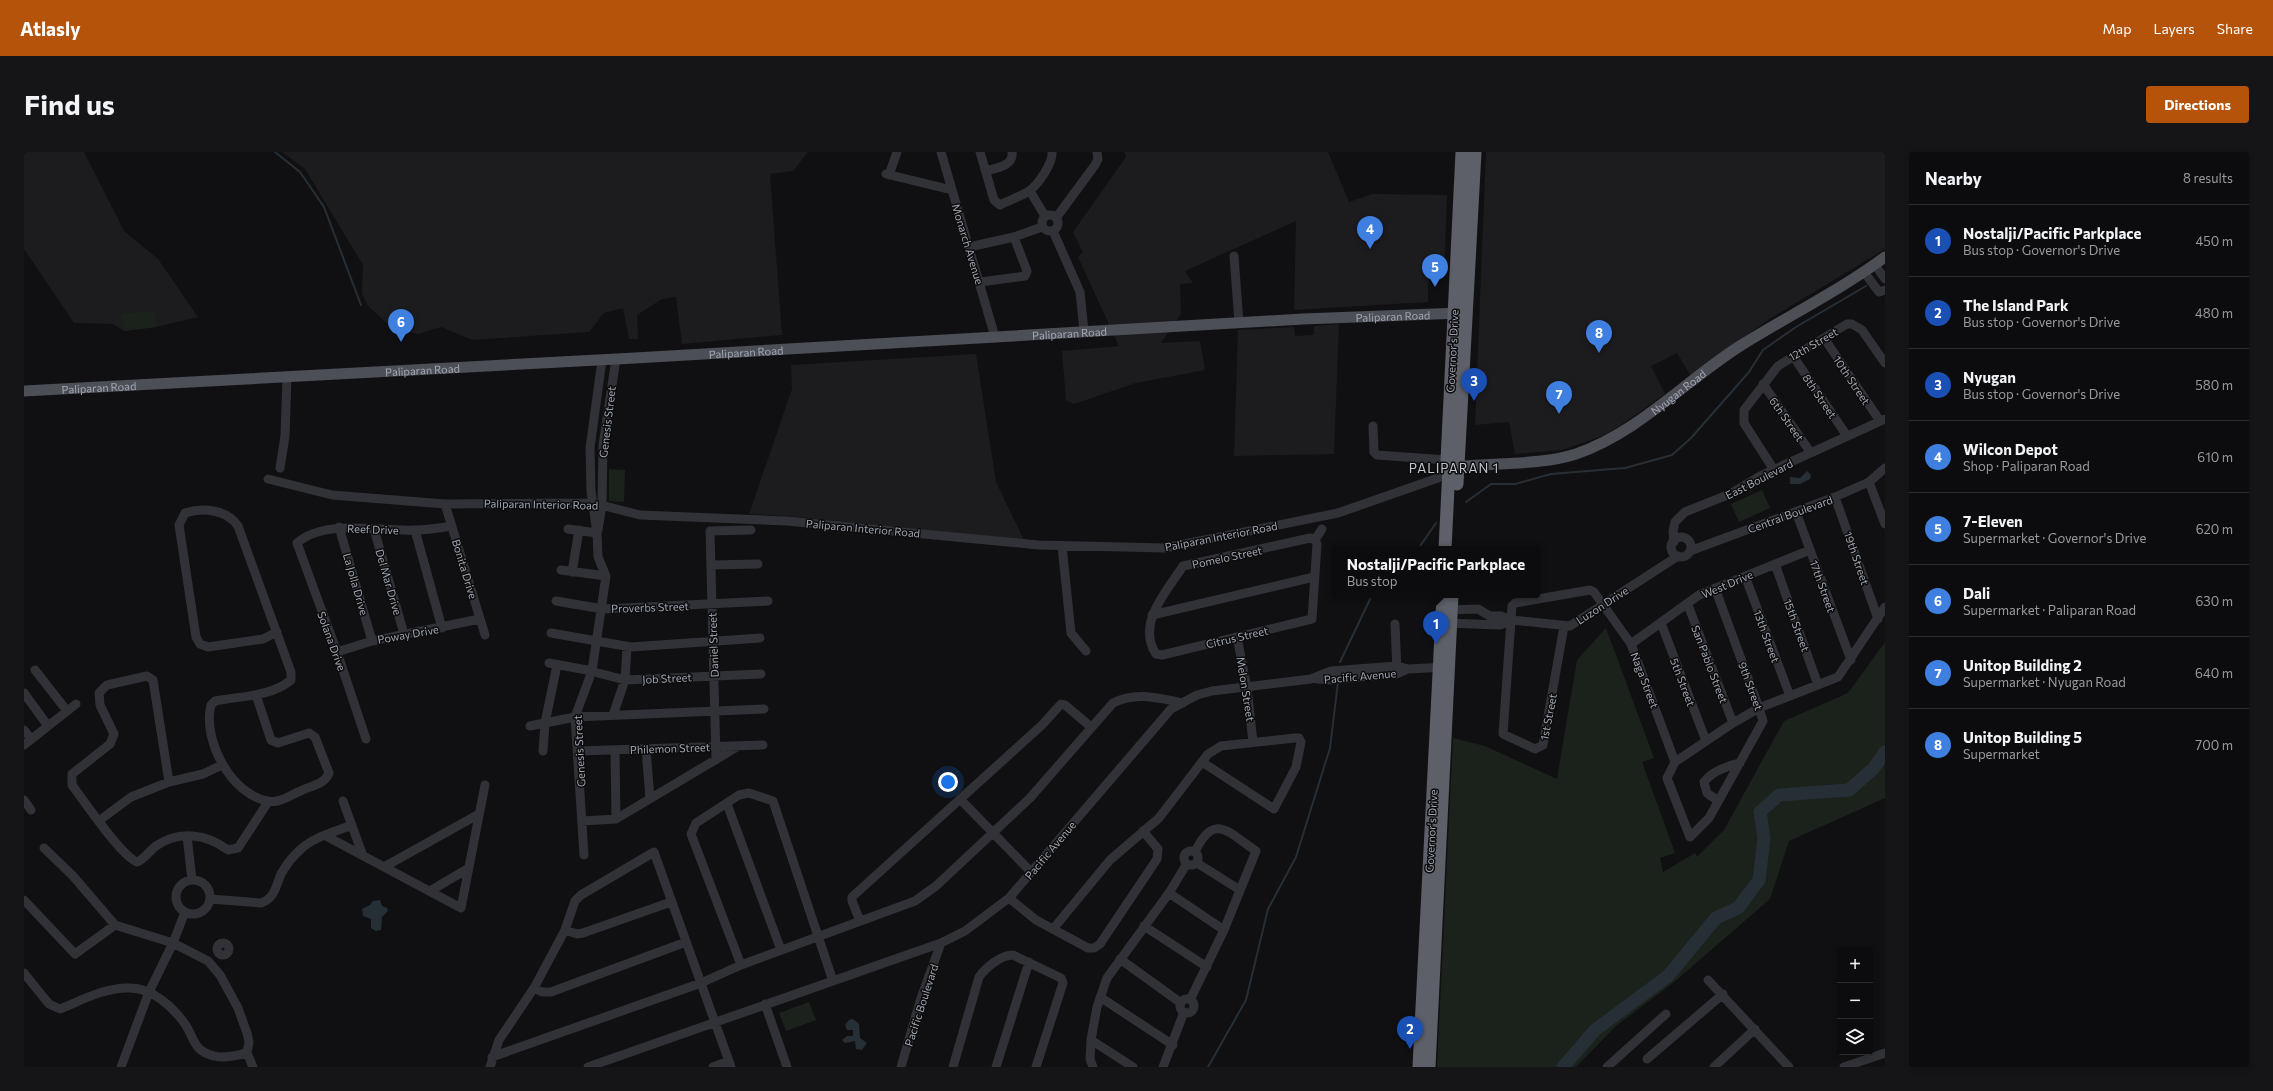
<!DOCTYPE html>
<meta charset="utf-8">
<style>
body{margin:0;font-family:Commissioner,sans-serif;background:#151517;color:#f1f3f6}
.controls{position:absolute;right:12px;bottom:12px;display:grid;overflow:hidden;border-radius:4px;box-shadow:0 2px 6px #0003}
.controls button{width:36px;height:36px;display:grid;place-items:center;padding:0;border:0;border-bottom:1px solid #2c2c2e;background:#0c0c0e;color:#f1f3f6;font:20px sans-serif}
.you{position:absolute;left:924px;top:630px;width:14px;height:14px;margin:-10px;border:3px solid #fff;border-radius:50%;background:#1a73e8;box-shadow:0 0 0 6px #1a73e833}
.badge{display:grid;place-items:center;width:26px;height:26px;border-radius:50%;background:#b45309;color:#fff;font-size:13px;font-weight:700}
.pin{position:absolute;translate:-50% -33px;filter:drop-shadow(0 1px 2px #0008)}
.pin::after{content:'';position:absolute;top:21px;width:14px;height:12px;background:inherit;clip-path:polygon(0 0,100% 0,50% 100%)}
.popup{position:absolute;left:1308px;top:394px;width:208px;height:52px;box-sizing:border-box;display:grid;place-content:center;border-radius:4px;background:#0c0c0e;filter:drop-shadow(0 1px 3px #0005);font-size:13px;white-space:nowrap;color:#9a9b9e}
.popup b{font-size:15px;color:#f1f3f6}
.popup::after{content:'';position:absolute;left:50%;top:100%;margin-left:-8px;border:8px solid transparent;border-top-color:#0c0c0e}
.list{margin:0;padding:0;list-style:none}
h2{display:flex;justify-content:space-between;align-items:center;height:52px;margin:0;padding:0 16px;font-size:17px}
h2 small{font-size:13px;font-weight:400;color:#9a9b9e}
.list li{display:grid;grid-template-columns:26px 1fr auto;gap:12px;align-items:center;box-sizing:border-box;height:72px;padding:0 16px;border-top:1px solid #2c2c2e}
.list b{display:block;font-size:15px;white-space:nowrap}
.list p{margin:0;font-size:13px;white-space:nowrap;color:#9a9b9e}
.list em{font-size:13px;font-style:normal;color:#9a9b9e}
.icon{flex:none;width:22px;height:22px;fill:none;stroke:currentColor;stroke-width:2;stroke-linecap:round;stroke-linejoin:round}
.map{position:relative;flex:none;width:1861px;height:915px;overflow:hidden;border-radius:4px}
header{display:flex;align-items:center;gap:24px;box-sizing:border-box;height:56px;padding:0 20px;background:#b45309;color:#fff}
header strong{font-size:19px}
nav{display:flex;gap:22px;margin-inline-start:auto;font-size:14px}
.intro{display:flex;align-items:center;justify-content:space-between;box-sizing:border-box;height:96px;padding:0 24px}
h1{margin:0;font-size:28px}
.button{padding:10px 18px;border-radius:4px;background:#b45309;color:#fff;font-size:14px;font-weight:700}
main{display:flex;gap:24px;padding:0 24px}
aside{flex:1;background:#0c0c0e;border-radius:4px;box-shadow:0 2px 6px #0003}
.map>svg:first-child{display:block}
</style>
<header>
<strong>Atlasly</strong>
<nav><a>Map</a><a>Layers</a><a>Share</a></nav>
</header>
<div class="intro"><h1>Find us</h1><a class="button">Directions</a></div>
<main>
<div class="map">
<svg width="1861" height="915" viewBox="0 0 1861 915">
<rect width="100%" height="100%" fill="#101012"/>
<path fill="#1c1c1f" d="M0,0H60L100,79L134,107L174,165L132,175L100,179L89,172L50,171L0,97Z
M258,0H784L769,19L746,22L758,183L658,192L652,145L638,147L613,163L614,187H605L599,156L580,161L565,180L448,188L417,175L394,182L368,176L343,153L338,141L339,113L281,17Z
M1100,0H1304L1325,50L1348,42L1423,43L1420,125L1404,127V150L1270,158L1272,69L1161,119L1169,131L1156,132L1157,162L1137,191L1176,189L1181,218L1112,231L1050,252L1042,248L1038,199L1095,194L1054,105L1059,100L1049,80L1102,5Z
M1462,0H1861V97L1747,166L1666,223L1653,201L1627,214L1641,242L1594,275L1578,284L1538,298L1491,302L1485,270L1451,273Z
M1315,172L1310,302L1210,304L1214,178L1270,175L1271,184L1290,183V174Z
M952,202L972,330L1000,388L763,364L725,362L768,237L767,213Z"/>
<path fill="#1b221c" d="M130,159L132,175L100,179L98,162Z
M585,317L601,318L600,350L585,349Z
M1738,338L1746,356L1715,370L1707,352Z
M1582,476L1630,606L1618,610L1651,701L1636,706L1639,720L1671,701L1673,705L1700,678L1760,569L1824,541L1861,490V646L1765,689L1746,747L1649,831L1592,874L1552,915H1413L1429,586L1461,594L1533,627L1553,508Z
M785,850L792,868L762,879L755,861Z"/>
<path fill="#272f36" d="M1783,319L1787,323L1786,327L1776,332H1766V325L1776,326Z
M356,748L358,754L363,756L364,759L358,765L357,778L352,779L347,776V767L339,764L338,757L346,753L349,749Z
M829,867L835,872L836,886L843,891L838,898L832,897L831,889L821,891L818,888L823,884H829V878H823L821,873L825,868Z"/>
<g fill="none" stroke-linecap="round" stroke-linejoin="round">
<path stroke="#272f36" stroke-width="2" d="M251,0L276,20L300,55L337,153
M1442,350L1467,332H1491L1527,322L1601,316L1648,303L1667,286L1725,220L1739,198L1772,175L1842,134
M1394,397L1412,371
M1316,510L1348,443
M1184,915L1222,848L1244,757L1272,705L1306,596L1314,530"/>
<path stroke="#272f36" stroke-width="13" d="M1539,915L1571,878L1644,824L1692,766L1714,756L1735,728L1740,686L1736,660L1755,643L1825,638L1849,617L1861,600"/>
<path stroke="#313237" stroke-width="9" d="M917,0L971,185
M956,0L970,48L976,53C985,48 996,45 1005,39C1014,33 1029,11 1028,0
M962,19C972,16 990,14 988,0
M862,22L928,38
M865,23L873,0
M1006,39L1021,64
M1018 71a8 8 0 1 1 16 0a8 8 0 1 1-16 0Z
M1032,66L1071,13L1074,7L1073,0
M1029,79L1056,140L1060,179
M945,95L990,85L1018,75
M1210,104L1215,171
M1851,113L1861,127
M1840,120L1855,140L1861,138
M956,130L1001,124L1003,119L990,85
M1800,186L1856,269
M1769,204L1823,284
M1739,232L1787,301
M1349,274L1350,300L1353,303L1423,308
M256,316L261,284L263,225
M1750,318L1720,271V258L1754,214L1823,172H1828L1838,178L1861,211
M244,327L308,343L421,352L569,351L616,363L763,369L1015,393L1141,396L1314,361L1414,326L1425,316
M1845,330L1861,372
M1811,345L1854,467
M421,352L461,483
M1772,360L1827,508
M315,375L348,489
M350,377L380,482
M544,377L573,381
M391,378L418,476
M574,378L578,353L579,293L592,207
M1647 395a10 10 0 1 1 20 0a10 10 0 1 1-20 0Z
M1286,386L1291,388L1293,392L1288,467L1138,503L1132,502C1112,471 1143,439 1159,414Z
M1291,388L1298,377
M1650,390L1649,379L1651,370L1661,360L1706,342L1736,324L1861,267
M1038,394L1047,481L1062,499
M1666,399L1811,345L1845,330L1861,316
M1751,412L1794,533
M687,413L734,412
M537,418L582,424
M548,420L555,378
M1721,424L1766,544
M1691,436L1735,556L1739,569L1685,666L1666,685L1643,626L1651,610L1709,571L1735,556L1814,525L1861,455
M532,449L579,457L744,449
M1664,453L1709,571
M1423,458L1454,457L1466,464H1477L1488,468L1546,474L1654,404
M1128,463L1290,425
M1422,471L1476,473L1488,468
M1637,471L1682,589
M1371,472L1373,519
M1540,474L1519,593L1511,597L1479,582L1488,454L1491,451L1566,438L1570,440L1607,492L1651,610
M527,481L607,495L736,486
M1213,485L1223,536L1229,590
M1607,492L1675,443L1786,398
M313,500L348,489L456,467
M525,511L568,519
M11,518L43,559
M574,521L601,528L737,522
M1293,527L1308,528L1358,523L1373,522L1384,517L1421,515
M0,541L24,574
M232,543L247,588L254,591L285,581L291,585L305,621C301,631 291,633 281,637C270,641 256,652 244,649C207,643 178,587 187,553L191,549C216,544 247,545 267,528V520L214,374C204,358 179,355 161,361L155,373L172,485L176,492L184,495L239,487L253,480
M589,563L601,528L603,495
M506,574L551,565L740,557
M0,578L7,587
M342,587L313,500L273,391C301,366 357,380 391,378C403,378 416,376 428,374
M0,593L52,552
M622,597L626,647
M591,598L592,667
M519,599L521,571L533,513
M554,599L739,593
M692,607L686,379L727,378
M145,630L129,528L123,524L83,533L75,541L76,553L90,582L86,592L48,622V633C60,649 97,704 113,710C121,707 125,699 132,694C155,678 183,682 204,698L214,696L244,650
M936,647L1007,720
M0,648L7,658
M319,649L339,704
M1694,649L1683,641L1680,630C1688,619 1703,614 1716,611
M703,652L757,798
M76,668L107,645L145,630L179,622L198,613
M558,669L592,667L713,595
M163,684L168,728
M302,684L437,756L461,633
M20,696L49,724L91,773L149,791L184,809L196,823L214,856L223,881L225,890L223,901L229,915
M1160 706a7 7 0 1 1 14 0a7 7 0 1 1-14 0Z
M560,703L551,565L568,519L582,424L574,405L573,381L567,339L566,296L578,208
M1173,711L1216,738
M360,715L455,662
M152 745a17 17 0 1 1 34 0a17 17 0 1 1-34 0Z
M406,739L445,716
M1145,741L1200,778
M985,746L1012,768L1064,796H1070L1076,792L1133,707L1134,697L1119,679
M186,747L237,751C251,746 252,734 257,722C262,713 268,705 276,698C289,685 311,680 328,673
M0,748L51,802L91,773
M836,769L828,749V745L1018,573L1037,552L1041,553L1067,575
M1120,774L1183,815
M1029,777L1086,708L1135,666L1184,602L1197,594L1271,586H1275L1277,590L1272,615L1250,657L1178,610
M541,778L553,782L559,781L647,750
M193 797a6 6 0 1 1 12 0a6 6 0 1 1-12 0Z
M1096,807L1157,851
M717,813L667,682L672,671L715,643L725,641L749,649L809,829
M0,821L25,852L36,857C58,848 82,835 106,836C128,836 149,855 161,872C171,887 169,899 190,904C201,907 212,903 223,901
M1684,828L1765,915
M510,836L518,840H527L662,790
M1076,845L1149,893
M1156 854a7 7 0 1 1 14 0a7 7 0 1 1-14 0Z
M1166,848L1200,778L1232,699C1205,681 1190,659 1171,700
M741,852L763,915
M1067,888L1109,915
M468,905L677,831L717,813L891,749L912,734L1006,646L1089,551C1112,539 1135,546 1159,551
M1623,907L1699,842
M97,915L125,840L149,791L161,760
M466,915L475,888L510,836L541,778L551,749L557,743L630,700L707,915
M564,915L917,791L941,779L985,746L1147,557L1173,543L1188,539L1287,527L1307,519L1373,514L1384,517
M689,915L705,909
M877,915L897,846L917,791
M929,915L955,825C962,815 977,803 989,803L1037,826L1039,831L1012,915
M972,915L1005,810
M1069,915L1066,907L1067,888L1073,855L1083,826L1145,741L1162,713
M1139,915L1160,860
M1583,915L1642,862
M1690,915L1731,877
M1820,915L1861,901"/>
<g stroke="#4d4f56" stroke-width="11">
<path id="s1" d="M0,239L611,206L1279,167L1437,161"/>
<path id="s2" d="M1425,316C1465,310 1515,314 1552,302C1615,280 1661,229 1716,194C1764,164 1815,139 1861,105"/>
</g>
<path stroke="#5d6068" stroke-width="13" d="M1433,332L1451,0
M1421,397L1425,316L1423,308L1438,0
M1395,915L1419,443
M1405,915L1428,443"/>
</g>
<g text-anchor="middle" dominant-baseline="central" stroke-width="3" stroke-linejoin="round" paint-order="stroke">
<g font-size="11" fill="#a1a7b4" stroke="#0c0c0d">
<text transform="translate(944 92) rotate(73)">Monarch Avenue</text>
<text stroke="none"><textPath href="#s1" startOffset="1371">Paliparan Road</textPath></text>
<text stroke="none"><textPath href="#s1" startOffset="1047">Paliparan Road</textPath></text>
<text transform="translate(1789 192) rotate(-30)">12th Street</text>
<text transform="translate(1428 199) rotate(-87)">Governor's Drive</text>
<text stroke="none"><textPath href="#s1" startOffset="723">Paliparan Road</textPath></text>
<text stroke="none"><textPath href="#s1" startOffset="399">Paliparan Road</textPath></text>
<text transform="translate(1828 228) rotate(56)">10th Street</text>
<text stroke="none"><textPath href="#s1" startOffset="75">Paliparan Road</textPath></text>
<text stroke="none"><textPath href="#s2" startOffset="248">Nyugan Road</textPath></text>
<text transform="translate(1796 244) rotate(56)">8th Street</text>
<text transform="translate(1763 267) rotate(55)">6th Street</text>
<text transform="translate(583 270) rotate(-83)">Genesis Street</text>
<text transform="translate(1735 327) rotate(-27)">East Boulevard</text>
<text transform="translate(517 352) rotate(1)">Paliparan Interior Road</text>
<text transform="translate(1766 362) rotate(-20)">Central Boulevard</text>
<text transform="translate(839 376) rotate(5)">Paliparan Interior Road</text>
<text transform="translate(349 377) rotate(2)">Reef Drive</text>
<text transform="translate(1197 384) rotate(-11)">Paliparan Interior Road</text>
<text transform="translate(1203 405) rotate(-12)">Pomelo Street</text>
<text transform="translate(1833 406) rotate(71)">19th Street</text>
<text transform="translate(441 417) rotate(73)">Bonita Drive</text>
<text transform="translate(365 430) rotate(74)">Del Mar Drive</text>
<text transform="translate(332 432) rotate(74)">La Jolla Drive</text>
<text transform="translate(1703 432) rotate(-23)">West Drive</text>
<text transform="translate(1799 434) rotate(70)">17th Street</text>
<text transform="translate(1578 453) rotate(-33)">Luzon Drive</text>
<text transform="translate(626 455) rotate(-2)">Proverbs Street</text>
<text transform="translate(1773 473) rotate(70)">15th Street</text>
<text transform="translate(384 482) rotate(-10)">Poway Drive</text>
<text transform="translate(1743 484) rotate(70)">13th Street</text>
<text transform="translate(1213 485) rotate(-13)">Citrus Street</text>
<text transform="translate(308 489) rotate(70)">Solana Drive</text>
<text transform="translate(689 493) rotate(-92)">Daniel Street</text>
<text transform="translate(1686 512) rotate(69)">San Pablo Street</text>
<text transform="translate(1336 524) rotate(-5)">Pacific Avenue</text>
<text transform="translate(643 526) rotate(-3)">Job Street</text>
<text transform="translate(1621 528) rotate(69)">Naga Street</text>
<text transform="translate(1659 530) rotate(69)">5th Street</text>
<text transform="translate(1727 534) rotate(70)">9th Street</text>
<text transform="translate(1222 537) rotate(81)">Melon Street</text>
<text transform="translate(1524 565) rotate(-79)">1st Street</text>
<text transform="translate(646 596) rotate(-2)">Philemon Street</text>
<text transform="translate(555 599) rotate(-93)">Genesis Street</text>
<text transform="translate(1407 679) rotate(-87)">Governor's Drive</text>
<text transform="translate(1026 698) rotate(-50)">Pacific Avenue</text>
<text transform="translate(897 853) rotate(-72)">Pacific Boulevard</text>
</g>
<g font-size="13" letter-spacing="1" fill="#c2c6cf" stroke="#0c0c0d">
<text x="1430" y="316">PALIPARAN 1</text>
</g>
</g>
</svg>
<div class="controls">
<button>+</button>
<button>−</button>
<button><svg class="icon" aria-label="layers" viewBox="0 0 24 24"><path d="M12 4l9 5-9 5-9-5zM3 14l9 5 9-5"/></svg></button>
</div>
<div class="you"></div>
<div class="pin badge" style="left:1412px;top:492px;background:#1a4fb4">1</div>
<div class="popup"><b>Nostalji/Pacific Parkplace</b>Bus stop</div>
<div class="pin badge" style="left:1386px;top:897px;background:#1a4fb4">2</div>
<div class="pin badge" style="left:1450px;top:249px;background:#1a4fb4">3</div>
<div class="pin badge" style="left:1346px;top:97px;background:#3f7fe0">4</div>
<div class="pin badge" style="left:1411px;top:135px;background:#3f7fe0">5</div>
<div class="pin badge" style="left:377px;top:190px;background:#3f7fe0">6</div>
<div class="pin badge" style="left:1535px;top:262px;background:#3f7fe0">7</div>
<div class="pin badge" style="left:1575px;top:201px;background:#3f7fe0">8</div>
</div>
<aside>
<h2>Nearby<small>8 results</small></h2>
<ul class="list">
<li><span class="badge" style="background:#1a4fb4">1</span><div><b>Nostalji/Pacific Parkplace</b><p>Bus stop · Governor's Drive</p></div><em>450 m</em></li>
<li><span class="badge" style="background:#1a4fb4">2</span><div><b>The Island Park</b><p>Bus stop · Governor's Drive</p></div><em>480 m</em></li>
<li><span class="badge" style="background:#1a4fb4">3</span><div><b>Nyugan</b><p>Bus stop · Governor's Drive</p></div><em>580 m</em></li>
<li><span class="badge" style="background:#3f7fe0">4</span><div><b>Wilcon Depot</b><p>Shop · Paliparan Road</p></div><em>610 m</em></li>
<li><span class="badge" style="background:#3f7fe0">5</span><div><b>7-Eleven</b><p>Supermarket · Governor's Drive</p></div><em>620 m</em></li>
<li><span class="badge" style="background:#3f7fe0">6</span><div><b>Dali</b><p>Supermarket · Paliparan Road</p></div><em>630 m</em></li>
<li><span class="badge" style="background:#3f7fe0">7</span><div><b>Unitop Building 2</b><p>Supermarket · Nyugan Road</p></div><em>640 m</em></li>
<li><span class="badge" style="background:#3f7fe0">8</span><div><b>Unitop Building 5</b><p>Supermarket</p></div><em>700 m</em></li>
</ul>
</aside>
</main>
